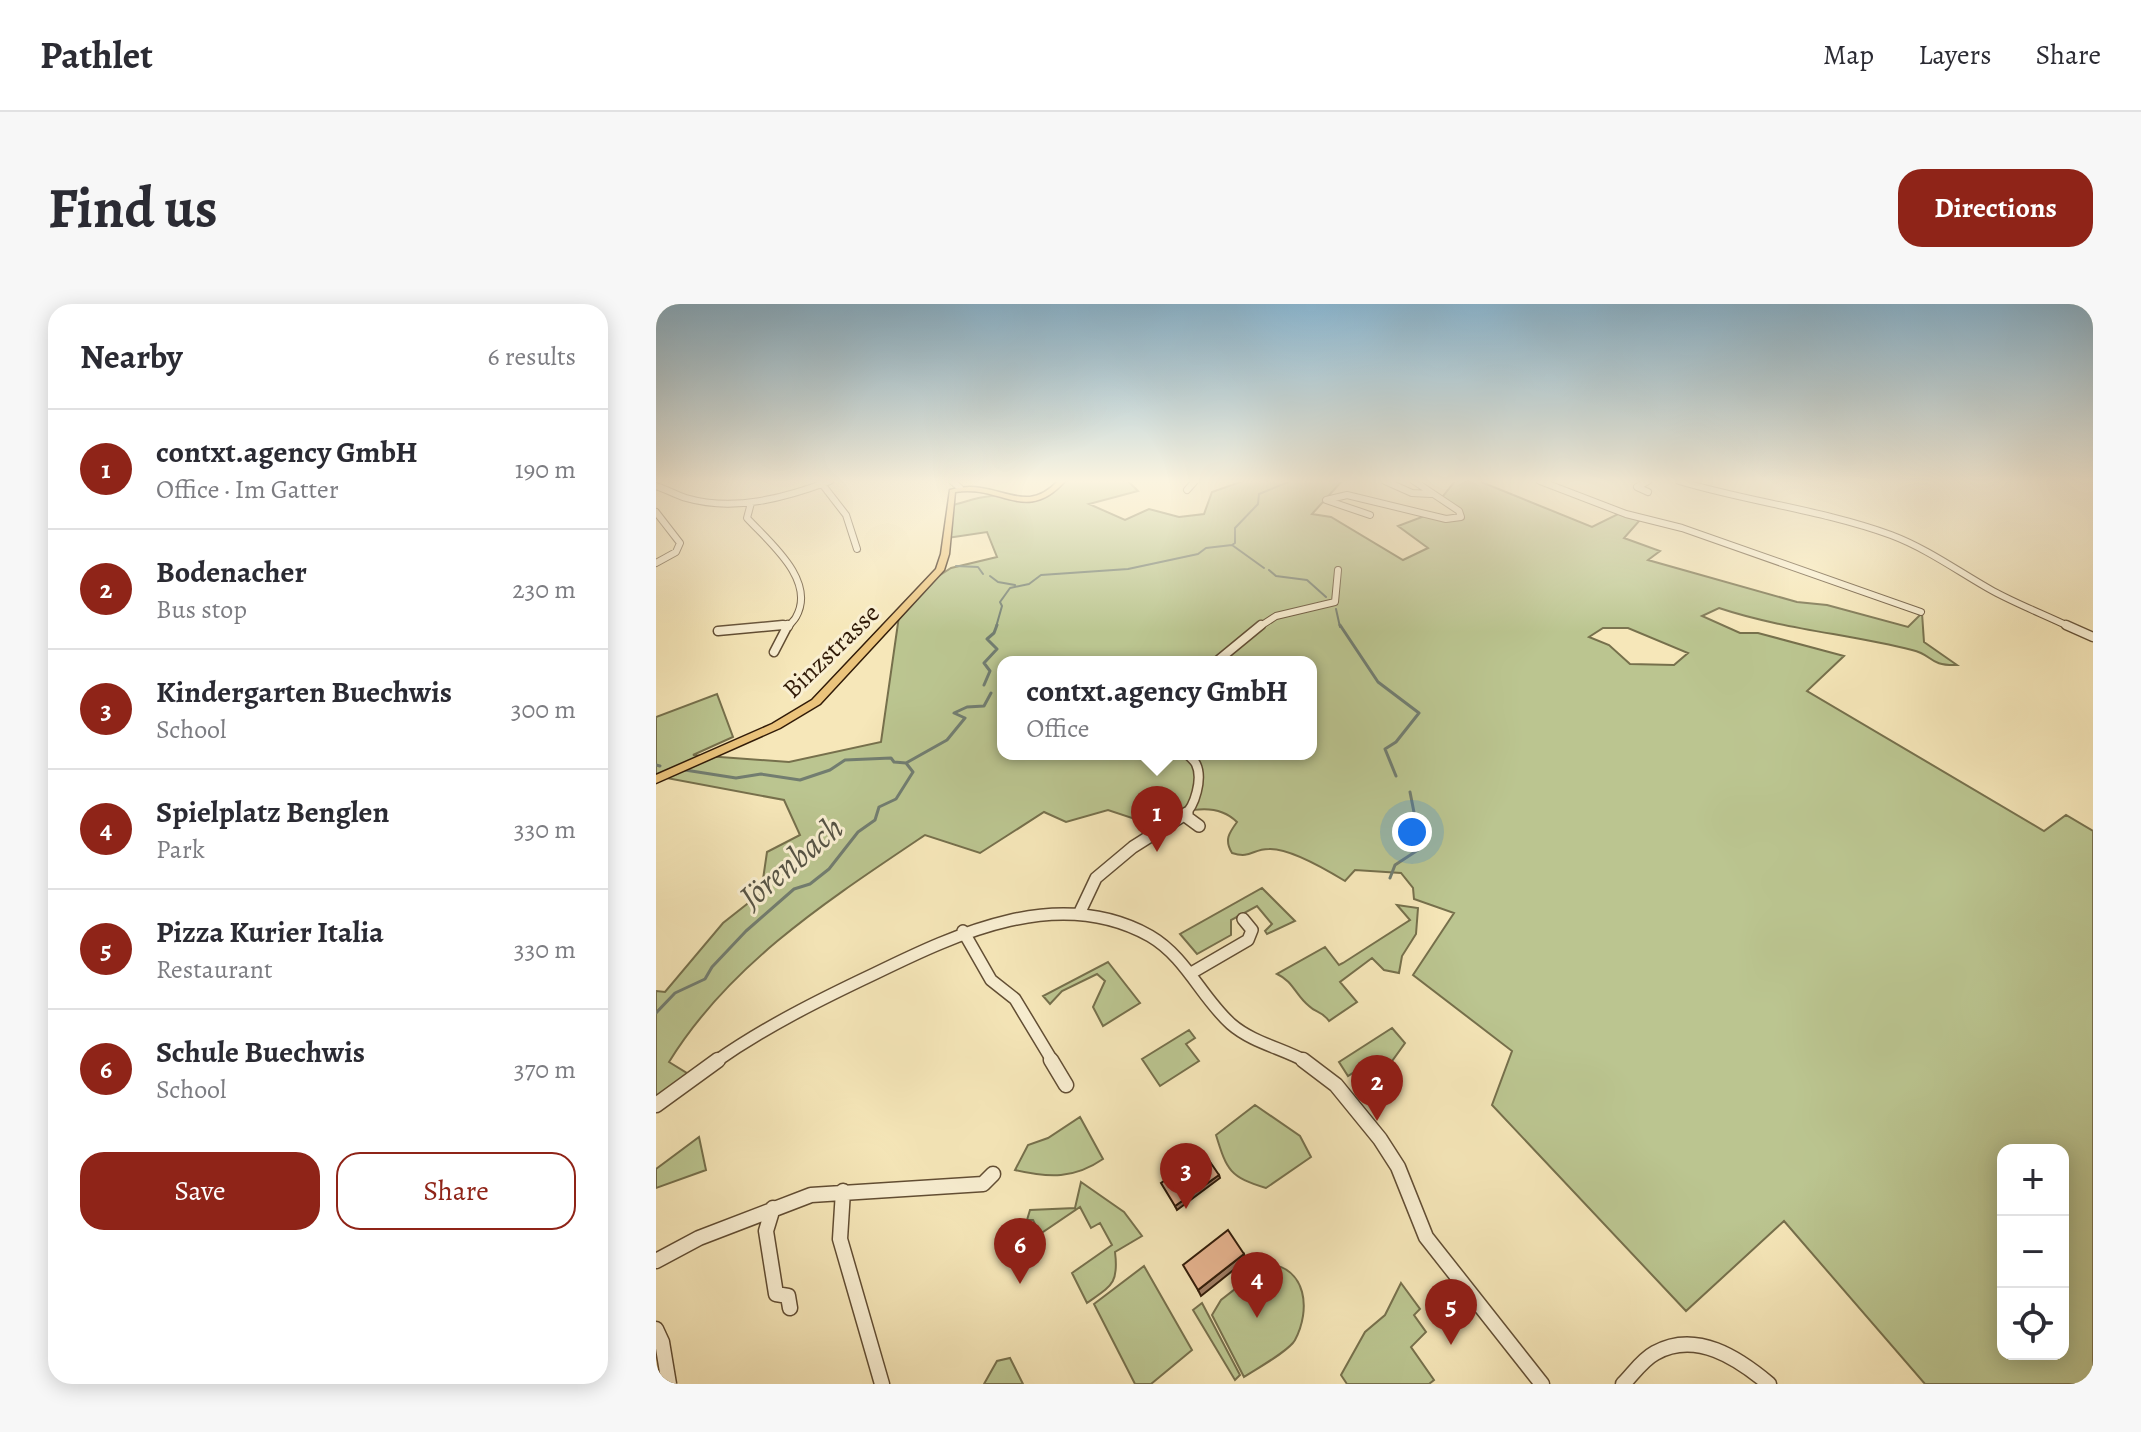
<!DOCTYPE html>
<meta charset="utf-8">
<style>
body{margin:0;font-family:Alegreya,serif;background:#f7f7f7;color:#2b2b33}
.controls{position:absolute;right:24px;bottom:24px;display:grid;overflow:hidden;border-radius:16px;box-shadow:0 4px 20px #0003}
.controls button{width:72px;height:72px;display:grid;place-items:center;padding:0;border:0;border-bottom:2px solid #e1e1e2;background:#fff;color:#2b2b33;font:40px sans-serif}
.you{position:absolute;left:756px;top:528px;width:28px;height:28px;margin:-20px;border:6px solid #fff;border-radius:50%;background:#1a73e8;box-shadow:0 0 0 12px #1a73e833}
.badge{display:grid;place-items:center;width:52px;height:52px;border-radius:50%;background:#8f2418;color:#fff;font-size:26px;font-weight:700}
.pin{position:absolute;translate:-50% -66px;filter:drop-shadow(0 2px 4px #0008)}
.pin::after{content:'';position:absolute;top:42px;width:28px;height:24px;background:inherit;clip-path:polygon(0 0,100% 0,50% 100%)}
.popup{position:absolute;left:341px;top:352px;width:320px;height:104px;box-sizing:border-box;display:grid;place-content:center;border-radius:16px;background:#fff;filter:drop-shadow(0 2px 6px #0005);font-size:26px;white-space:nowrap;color:#7c7c81}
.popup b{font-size:30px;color:#2b2b33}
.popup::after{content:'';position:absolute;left:50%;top:100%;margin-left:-16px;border:16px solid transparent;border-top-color:#fff}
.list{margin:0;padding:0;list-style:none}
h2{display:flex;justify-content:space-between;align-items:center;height:104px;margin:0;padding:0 32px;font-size:34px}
h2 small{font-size:26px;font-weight:400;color:#7c7c81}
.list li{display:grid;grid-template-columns:52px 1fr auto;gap:24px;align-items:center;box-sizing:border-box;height:120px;padding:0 32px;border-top:2px solid #e1e1e2}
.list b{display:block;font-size:30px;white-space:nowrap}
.list p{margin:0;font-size:26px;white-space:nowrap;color:#7c7c81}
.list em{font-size:26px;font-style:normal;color:#7c7c81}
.actions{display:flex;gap:16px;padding:24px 32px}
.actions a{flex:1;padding:18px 0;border:2px solid #8f2418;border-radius:24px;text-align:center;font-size:28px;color:#8f2418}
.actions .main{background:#8f2418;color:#fff}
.icon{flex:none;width:44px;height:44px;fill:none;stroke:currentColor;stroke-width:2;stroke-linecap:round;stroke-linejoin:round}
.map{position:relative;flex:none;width:1437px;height:1080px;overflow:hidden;border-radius:24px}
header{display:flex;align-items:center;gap:48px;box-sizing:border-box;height:112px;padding:0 40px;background:#fff;border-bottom:2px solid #e1e1e2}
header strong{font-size:38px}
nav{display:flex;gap:44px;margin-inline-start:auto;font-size:28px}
.intro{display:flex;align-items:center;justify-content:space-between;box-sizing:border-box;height:192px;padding:0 48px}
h1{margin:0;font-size:56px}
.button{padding:20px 36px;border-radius:24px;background:#8f2418;color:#fff;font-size:28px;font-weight:700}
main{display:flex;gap:48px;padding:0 48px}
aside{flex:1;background:#fff;border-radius:24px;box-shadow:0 4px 20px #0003}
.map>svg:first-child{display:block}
</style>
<header>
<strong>Pathlet</strong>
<nav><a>Map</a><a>Layers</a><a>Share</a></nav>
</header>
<div class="intro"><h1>Find us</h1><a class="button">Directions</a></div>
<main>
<aside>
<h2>Nearby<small>6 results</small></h2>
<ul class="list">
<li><span class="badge">1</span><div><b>contxt.agency GmbH</b><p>Office · Im Gatter</p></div><em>190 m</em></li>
<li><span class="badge">2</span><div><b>Bodenacher</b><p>Bus stop</p></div><em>230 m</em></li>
<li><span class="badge">3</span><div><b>Kindergarten Buechwis</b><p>School</p></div><em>300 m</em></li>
<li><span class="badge">4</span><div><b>Spielplatz Benglen</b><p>Park</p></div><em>330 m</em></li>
<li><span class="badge">5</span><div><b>Pizza Kurier Italia</b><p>Restaurant</p></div><em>330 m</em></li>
<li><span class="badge">6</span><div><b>Schule Buechwis</b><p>School</p></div><em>370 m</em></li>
</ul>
<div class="actions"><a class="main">Save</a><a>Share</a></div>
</aside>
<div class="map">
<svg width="1437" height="1080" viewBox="0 0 1437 1080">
<rect width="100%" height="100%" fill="#f6e7b9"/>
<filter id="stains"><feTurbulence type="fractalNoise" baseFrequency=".0025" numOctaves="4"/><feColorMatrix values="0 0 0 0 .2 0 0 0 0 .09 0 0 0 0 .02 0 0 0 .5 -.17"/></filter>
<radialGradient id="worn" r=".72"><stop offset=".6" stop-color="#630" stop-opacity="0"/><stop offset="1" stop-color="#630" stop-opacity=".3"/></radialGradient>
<path fill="#bbc590" stroke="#76704c" stroke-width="2" fill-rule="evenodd" d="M406,177H472L482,187L433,200L469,216L493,205L523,213L548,210L556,188L587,177H686L656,210L675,213L747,256L772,244L742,222L771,211L799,215L802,208L784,196L799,177H823L936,223L964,209L984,216L968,234L1004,247L992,256L1141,298L1171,301L1252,323L1266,309L1268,338L1301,361C1272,362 1278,351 1256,346C1192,330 1126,325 1063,304L1046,312L1084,329H1102L1188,352L1151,387L1388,527L1410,511L1437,527V1080H1269L1128,917L1030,1007L836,801L856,747L757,671L798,609L758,595L757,584L745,569L699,566L689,577C671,566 634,544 613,545C596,545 595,555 576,549C568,536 573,529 581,518C557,494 520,509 494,520L452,506L410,518L388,508L324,549L269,531C174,595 74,659 13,758L34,771L0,801V687L9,688L67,619L105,589L111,548L144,531L128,496L0,472V413L61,390L77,433L37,451L133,458L225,438L243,312L278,275L295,264L341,253L331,228L291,234L297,201C309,198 322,193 335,192C365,191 384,206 406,177ZM947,324H972L1032,349L1018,361L974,360L953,341L933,333ZM347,358H655V450H347ZM1347,846H1407V1050H1347Z
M606,584L639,617L611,630L609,627L616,620L601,602L575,616V631L541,650L524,630Z
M741,601L762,604L760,630L746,652L743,669L728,666L716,654L684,678L701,698L673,717C666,707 660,709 653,702C640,692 637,677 621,670L669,643L683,661L687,659L754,616Z
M452,658L484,699L447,722L437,703L449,677L441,670L406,687L394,700L387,692Z
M736,724L749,739L734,760L745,774L724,789L703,765L692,772L683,758Z
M533,726L539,734L530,740L543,757L504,782L486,755Z
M599,801L644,832L655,853L610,884C574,873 571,867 560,831Z
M424,813L447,855C418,875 393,874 359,866L372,841L392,834Z
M43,833L50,866L0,884V865Z
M425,878L468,908L486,932L459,948C463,980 455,982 431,999L416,969L456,941L444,919L435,924L424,903L384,930L377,916H371L374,906L419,904Z
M611,960C651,963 655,1006 639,1036C633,1047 600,1065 588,1073L556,1011L565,996Z
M488,962L536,1046L495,1080H479L438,1000Z
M745,979L764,1005L758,1011L770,1028L755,1043L778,1076L773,1080H691L685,1071L709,1028L729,1011Z
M546,999L584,1071L579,1076L537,1006Z
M354,1054L367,1080H328L341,1057Z"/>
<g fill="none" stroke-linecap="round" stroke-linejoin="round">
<path stroke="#727d70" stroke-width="2" d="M576,241L579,239V224L602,200L603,190L635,177
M576,241L608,264
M300,262L322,263L327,270
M613,266L620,272L651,276L670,293
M334,272L342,278L359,281
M680,305L684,323
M340,323L346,302L344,298L354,284L373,280L385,271L472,265L542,250L550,244L576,241"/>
<path stroke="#727d70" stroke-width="3" d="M684,321L722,378L763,409L740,438L729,445L740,472
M328,381L334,367L328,359L341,345L331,335L338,329L341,321
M0,461L4,462
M29,466L80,474L105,470L144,476L174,466L189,456L235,454L238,458L250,459
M734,574L739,561L765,544L754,488
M0,709L19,689L49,675L56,663L90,627L138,585L154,580L173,565L202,528L219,516L223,503L240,495L257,468L250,459L291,436L309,414L298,409L311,403L328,402L335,389"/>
<g stroke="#624e34" stroke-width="8">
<path id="minor-far3" d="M296,177L304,184
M729,177L756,189L775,190
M884,177L970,210L1026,224L1265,308
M992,177L981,183L992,188
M1023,177C1093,198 1166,206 1235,231C1272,245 1303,268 1337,287C1361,300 1389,311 1414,323
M166,180L190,211L201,245
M0,182C10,185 20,191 30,194C78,208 129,194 174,177
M531,186L539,177
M95,199L91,214C112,237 161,276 140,313C138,317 134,319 133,323
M0,208L24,239L20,248L0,259
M714,211L670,196L691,191L790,215L805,213L803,207L758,177
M107,323L132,320
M603,323L620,312L679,298L682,266"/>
</g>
<g stroke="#624e34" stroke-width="11">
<path id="minor-far2" d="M1410,321L1437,333
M62,327L127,321
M118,348L132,321
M560,358L605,321
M528,511C539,503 547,474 540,460C538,456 534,453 531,450"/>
</g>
<g stroke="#624e34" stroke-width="14">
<path id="minor-far1" d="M528,511L543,522
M423,610L440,574L477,543L531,509
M307,627L335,676L359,695L397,758
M537,668L592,636L596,626L587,615
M59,758C109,723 163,696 218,670C302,629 403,581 494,632C530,653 545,693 575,720C597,739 626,744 651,758"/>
</g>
<g stroke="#624e34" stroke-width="17">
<path id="minor" d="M395,756L410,781
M647,756L680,781L724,835L742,863L770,933L886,1080
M0,801L62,756
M187,887L184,935L226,1080
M117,904L110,927L120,990L132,992L134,1004
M0,957L43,934L155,891L327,880L337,870
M0,1025L6,1038L13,1080
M967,1080C977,1070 986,1056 999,1049C1040,1026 1082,1054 1113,1080"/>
</g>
<g stroke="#311b08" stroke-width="3">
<path id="major" d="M402,177H409C370,221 345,180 299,188L293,250L288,266L164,400L124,424L0,479V471L116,420L156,396L280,265L285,250L294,186C304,183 314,182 325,184C357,189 375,205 402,177Z"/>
</g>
<use href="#minor-far3" stroke="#f9efd2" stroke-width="6"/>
<use href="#minor-far2" stroke="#f9efd2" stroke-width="8"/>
<use href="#minor-far1" stroke="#f9efd2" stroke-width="11"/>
<use href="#minor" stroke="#f9efd2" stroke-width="14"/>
<use href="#major" fill="#ebc47c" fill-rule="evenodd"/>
</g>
<path fill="#a27f66" stroke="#311b08" stroke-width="2" d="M563,871L564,874L521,906L519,902Z
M588,950L590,956L545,992L542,986Z"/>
<path fill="#e8b591" stroke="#311b08" stroke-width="2" d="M548,849L563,871L519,902L505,879Z
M572,926L588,950L542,986L527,961Z"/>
<linearGradient id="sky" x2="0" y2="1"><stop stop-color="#8ab8d4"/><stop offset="0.54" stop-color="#fbf4e0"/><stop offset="1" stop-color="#fbf4e0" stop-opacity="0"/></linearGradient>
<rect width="1437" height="328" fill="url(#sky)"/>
<g text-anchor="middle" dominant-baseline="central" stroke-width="6" stroke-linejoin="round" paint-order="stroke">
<g font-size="26" fill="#311b08" stroke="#f9efd2">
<text transform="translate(175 347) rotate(-44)">Binzstrasse</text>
</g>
<g font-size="34" font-style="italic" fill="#575445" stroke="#f9efd2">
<text transform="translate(135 558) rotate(-40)">Jörenbach</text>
</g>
</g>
<rect width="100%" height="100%" filter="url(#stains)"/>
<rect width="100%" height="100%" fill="url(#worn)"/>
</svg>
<div class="controls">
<button>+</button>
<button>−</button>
<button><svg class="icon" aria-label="locate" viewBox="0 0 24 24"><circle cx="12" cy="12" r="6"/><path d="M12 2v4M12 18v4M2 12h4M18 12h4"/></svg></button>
</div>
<div class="you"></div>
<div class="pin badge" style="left:501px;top:548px">1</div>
<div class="popup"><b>contxt.agency GmbH</b>Office</div>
<div class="pin badge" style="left:721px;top:817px">2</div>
<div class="pin badge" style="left:530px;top:905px">3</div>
<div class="pin badge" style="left:601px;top:1014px">4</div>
<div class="pin badge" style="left:795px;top:1041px">5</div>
<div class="pin badge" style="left:364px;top:980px">6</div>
</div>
</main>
